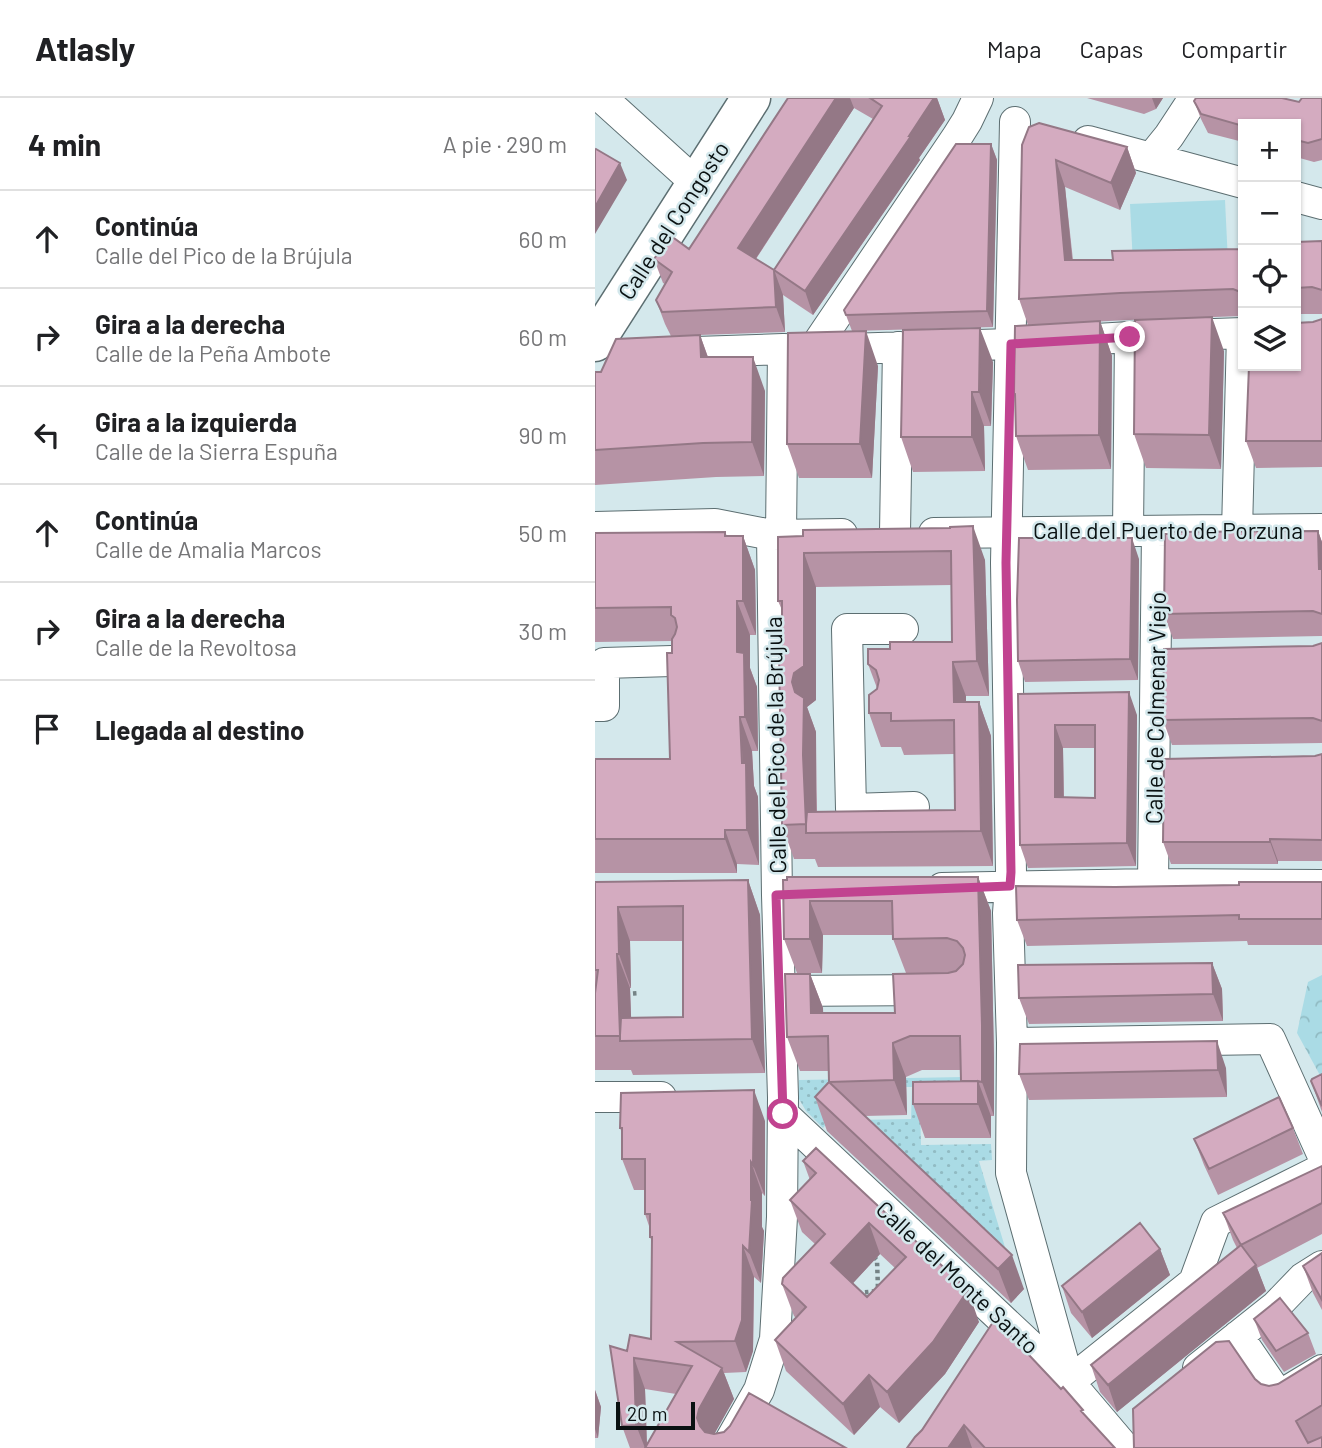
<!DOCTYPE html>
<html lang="es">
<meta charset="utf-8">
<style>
body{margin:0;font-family:Barlow,sans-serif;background:#f2f2f2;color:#202124}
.controls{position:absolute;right:21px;top:21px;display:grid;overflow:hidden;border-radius:0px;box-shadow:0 2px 5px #0004}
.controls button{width:63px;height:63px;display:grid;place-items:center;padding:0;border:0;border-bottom:2px solid #e0e0e0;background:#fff;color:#202124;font:35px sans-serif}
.scale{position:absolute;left:21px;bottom:18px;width:79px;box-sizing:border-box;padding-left:7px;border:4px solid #0a1112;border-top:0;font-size:19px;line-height:24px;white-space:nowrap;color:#0a1112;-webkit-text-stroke:5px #d4e8ec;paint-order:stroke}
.stop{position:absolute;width:21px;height:21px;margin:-16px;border:5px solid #c14390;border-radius:50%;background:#fff}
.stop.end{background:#c14390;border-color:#fff;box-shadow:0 2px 7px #0008}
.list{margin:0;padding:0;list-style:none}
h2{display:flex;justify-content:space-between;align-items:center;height:91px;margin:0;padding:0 28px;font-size:30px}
h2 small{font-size:23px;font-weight:400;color:#757577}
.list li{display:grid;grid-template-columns:46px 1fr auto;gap:21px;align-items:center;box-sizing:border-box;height:98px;padding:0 28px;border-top:2px solid #e0e0e0}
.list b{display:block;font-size:26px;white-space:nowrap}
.list p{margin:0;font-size:23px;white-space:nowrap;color:#757577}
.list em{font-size:23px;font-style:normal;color:#757577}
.icon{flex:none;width:38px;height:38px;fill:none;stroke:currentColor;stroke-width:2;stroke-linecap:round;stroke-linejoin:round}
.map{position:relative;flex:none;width:727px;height:1350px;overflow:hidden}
header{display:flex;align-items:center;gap:42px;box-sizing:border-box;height:98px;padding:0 35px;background:#fff;border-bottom:2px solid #e0e0e0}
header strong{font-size:33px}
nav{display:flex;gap:38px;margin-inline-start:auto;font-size:24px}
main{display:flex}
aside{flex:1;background:#fff}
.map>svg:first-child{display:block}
</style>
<header>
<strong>Atlasly</strong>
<nav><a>Mapa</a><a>Capas</a><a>Compartir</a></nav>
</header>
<main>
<aside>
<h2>4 min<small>A pie · 290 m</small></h2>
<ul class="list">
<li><svg class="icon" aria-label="ahead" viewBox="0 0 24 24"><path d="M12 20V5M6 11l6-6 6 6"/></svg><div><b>Continúa</b><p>Calle del Pico de la Brújula</p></div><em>60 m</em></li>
<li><svg class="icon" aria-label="right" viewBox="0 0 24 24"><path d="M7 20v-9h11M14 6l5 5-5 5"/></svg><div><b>Gira a la derecha</b><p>Calle de la Peña Ambote</p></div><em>60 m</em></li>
<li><svg class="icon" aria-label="left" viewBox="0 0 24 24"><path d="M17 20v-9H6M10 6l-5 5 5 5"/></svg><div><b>Gira a la izquierda</b><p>Calle de la Sierra Espuña</p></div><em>90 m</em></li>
<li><svg class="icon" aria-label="ahead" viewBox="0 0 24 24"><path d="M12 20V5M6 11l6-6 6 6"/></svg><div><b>Continúa</b><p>Calle de Amalia Marcos</p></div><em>50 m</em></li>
<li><svg class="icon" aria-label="right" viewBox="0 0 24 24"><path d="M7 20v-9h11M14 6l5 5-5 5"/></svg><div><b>Gira a la derecha</b><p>Calle de la Revoltosa</p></div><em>30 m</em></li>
<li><svg class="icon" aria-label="arrive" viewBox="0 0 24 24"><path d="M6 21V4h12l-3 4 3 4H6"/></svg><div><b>Llegada al destino</b></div></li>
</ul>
</aside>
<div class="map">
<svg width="727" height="1350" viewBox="0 0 727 1350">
<defs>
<pattern id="park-crowns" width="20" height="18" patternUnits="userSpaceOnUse" patternTransform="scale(1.75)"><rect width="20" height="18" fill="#aadbe5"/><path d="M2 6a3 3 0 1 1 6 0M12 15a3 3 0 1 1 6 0" fill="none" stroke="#91bbc3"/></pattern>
<pattern id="garden-dots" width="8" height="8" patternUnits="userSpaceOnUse" patternTransform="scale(1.75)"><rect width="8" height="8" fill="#aadbe5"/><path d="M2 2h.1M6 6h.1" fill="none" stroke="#91bbc3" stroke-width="1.8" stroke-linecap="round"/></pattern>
</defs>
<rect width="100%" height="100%" fill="#d4e8ec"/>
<path fill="url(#park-crowns)" d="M727,877V981L702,935L713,884Z"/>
<path fill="url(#garden-dots)" d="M369,979L367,1008H325L326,1047L396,1046L397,1062L384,1063L416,1169L259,1022L316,1021L317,989H240L241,1015L228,1030L211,1013L204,1001V982Z"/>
<path fill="#aadbe5" d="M630,102L633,164L538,167L535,106Z"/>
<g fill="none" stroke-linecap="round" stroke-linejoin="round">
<g stroke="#5c6e71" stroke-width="32">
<path id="street" d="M7,0L102,86
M420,24L411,465L416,774L413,815L417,945L416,1075L474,1284L599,1184L621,1124L727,1071
M493,43L648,85
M557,59L574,38L599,0
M701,99L727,106
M218,252L362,39L372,23L383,0
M71,255L188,251L218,252L416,246L535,239L648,235
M0,429L120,426L177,437L247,436
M533,433L535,239
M642,433L647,236
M300,435L303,249
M339,435L727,431
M186,437L188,251
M308,531H252L256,711L319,709
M1,608H9V565L77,563
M558,786L562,434
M347,790L558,786L727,787
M185,893L340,892
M417,945L675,941L727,1056
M0,999H66
M188,1016L474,1284L530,1350
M643,1238L684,1298L727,1272
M603,1270L681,1208L708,1180L727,1168
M131,1350L164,1292L180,1241L187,1119L188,999L182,797L177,437"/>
</g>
<g stroke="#5c6e71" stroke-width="41">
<path id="secondary" d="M0,244L156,0"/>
</g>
<path stroke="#758386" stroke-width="4.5" stroke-dasharray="3.5 3.5" stroke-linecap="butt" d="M31,896L44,895
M279,1159L282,1162L283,1191
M263,1195L282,1193"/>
<use href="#street" stroke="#fff" stroke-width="30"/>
<use href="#secondary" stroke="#fff" stroke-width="38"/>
</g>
<path fill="#b693a5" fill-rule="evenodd" d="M193,0H342L350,22L324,60L325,62L218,217L188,197L190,234L76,238L70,226L61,202L70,186L68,185L59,161L94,151ZM259,10L278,21L179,172L161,161Z
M492,0H568L561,11L549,16Z
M727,0V62L719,64L701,59V26H648V44L613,35L606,21L599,3L704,4Z
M396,46L402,62L398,229L257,233L249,212Z
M427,47L532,49L541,75L525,112L470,89L478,162H518L647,151L648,80V218L534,222L433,227L424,201Z
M701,131V144L727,143V216H701Z
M727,221V369L661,370L651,343L718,224Z
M505,223L517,258L516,371L433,372L421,338L420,300L419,295Z
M105,237L113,259L170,293L169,378L121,379L0,387V274H6Z
M629,253L626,371L551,370L539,336Z
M398,264L396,328H389L390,373L318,374L306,339Z
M283,268L277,380H204L192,346Z
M355,430L390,462L394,598H371V604H384L396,638L398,768L223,769L220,761H199L187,727V512L183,503L208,438ZM357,487V544L295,551L273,566L282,590L274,615L286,649H306L309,657L359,656L360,712L222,714L221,634L212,609L221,602V489Z
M723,433L727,444V538L578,541L569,516L577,436Z
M130,434L132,438H148L160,472L161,537H155V570L162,589L163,653H157L159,688L163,699L164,767L142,766V775H0V661H75L77,555V543L0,544V435Z
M544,461L543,582L430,584L423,563Z
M727,545V645L577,647L568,622L718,548Z
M423,596L542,617L541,768L433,770L425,747ZM468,650H500V700L469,699Z
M727,656V763H683V766H576L568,744L720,658Z
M383,779L396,813L399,961V1018H396V1040H330L318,1006L366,984V972H327L311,979L312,1017L269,1018L429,1191L416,1205L232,1033L220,999L234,984V973H205L192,939L215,876L228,910V915H300L353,875H356H311L298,841V837H228L227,875H202L189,841L188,782Z
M153,782L165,817L170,975L38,977L36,972H0V784ZM35,843H88V919L36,920L35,890H36Z
M727,784V847H653L652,843L432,848L422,822L520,789L644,787Z
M617,865L627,891L628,923L434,926L424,900Z
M631,970L632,999L434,1002L424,976Z
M727,976V1014L716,983Z
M170,1023V1098L167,1095V1129L169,1133L166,1185L159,1179L158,1253L151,1274L129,1275L139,1301L119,1336L251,1350H35L27,1328L32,1253L56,1241L57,1144L55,1139V1131L50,1116V1092H39L27,1061V1035L25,1030ZM50,1291L81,1296L52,1346Z
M698,1030L708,1056L623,1097L609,1067L599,1041Z
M208,1063L384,1224L350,1276L304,1325L285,1309L259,1337L191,1273L180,1242L201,1220L199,1218L187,1186L220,1146L207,1134L195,1102L215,1082ZM285,1156L300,1170L272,1199L258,1185Z
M727,1068V1136L662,1170L671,1193L522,1314L505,1294L496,1267L642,1150L638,1142L628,1115Z
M565,1151L575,1177L497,1240L476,1215L467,1188Z
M727,1155V1212L718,1195L708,1168Z
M400,1221L490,1317L520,1350H312L327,1332Z
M659,1221L713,1235L721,1256L689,1274L667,1242Z
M727,1259V1350H539L660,1281L666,1286L674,1288L683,1286Z
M0,1292L6,1309L3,1340H0Z"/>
<path fill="#947886" d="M241,0H255L259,10L152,174L143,150Z
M339,0H342L350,22L324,60L325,62L218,217L210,193Z
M557,0H568L561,11Z
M396,46L402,62L398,229L392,213Z
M532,49L541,75L525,112L516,85Z
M461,62L470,89L480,189L470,162Z
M25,65L32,82L0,136V109Z
M179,172L188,197L190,234L181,209Z
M617,219L629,253L626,371L614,337Z
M505,223L517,258L516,371L504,337Z
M385,230L398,264L396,328L384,294Z
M271,233L283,268L277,380L265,346Z
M105,237L117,271L106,259Z
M158,259L170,293L169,378L157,344Z
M377,294L389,328L390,373L377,339Z
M378,428L390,462L394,598L382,563Z
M723,433L727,444V479L724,471Z
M148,438L160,472L161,537L148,503Z
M537,440L544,461L543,582L535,561Z
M209,455L221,489V602L212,609L221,634V692L222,735L211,726L197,584Z
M142,503L155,537V570L162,589L163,653L150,619L142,554Z
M358,564L371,598V638L359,604Z
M534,594L542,617L541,768L532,745Z
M384,604L396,638L398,768L386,733Z
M145,619L157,653L159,688L163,699L164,767L152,732Z
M460,627L468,650L469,722L460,699Z
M130,732L142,766V775L130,741Z
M675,741L683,763V766L675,744Z
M383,779L396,813L399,961V1018L387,984Z
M153,782L165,817L170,975L157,941Z
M215,803L228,837L227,875L215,841Z
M23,809L35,843L36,890L24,856Z
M22,856L35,890L37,943L25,937Z
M617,865L627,891L628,923L618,896Z
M215,876L228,910L229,939L216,915Z
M622,943L631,970L632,999L623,972Z
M298,945L311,979L312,1017L299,982Z
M383,983L396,1018V1040L383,1006Z
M159,992L170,1023V1098L158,1067Z
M156,1064L167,1095V1129L169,1133L166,1185L154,1154Z
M274,1125L285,1156L248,1196L236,1165Z
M148,1148L159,1179L158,1253L151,1274L140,1243Z
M565,1151L575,1177L497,1240L487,1214Z
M417,1157L429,1191L416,1205L403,1171Z
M661,1167L671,1193L522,1314L513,1287Z
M373,1192L384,1224L350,1276L304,1325L292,1294Z
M39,1260L50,1291L52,1350H50L41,1327Z
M127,1270L139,1301L116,1342L114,1350L102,1320L104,1311Z
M274,1277L285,1309L259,1337L248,1306Z
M0,1292L6,1309L3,1340L0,1331Z
M369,1327L377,1350H353Z"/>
<path fill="#d4abc0" stroke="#947886" stroke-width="2" fill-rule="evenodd" d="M193,0H241L143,150L179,172L181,209L67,214L61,202L77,174L59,161L76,138L94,151Z
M275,0H339L314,38H316L210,193L179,172L287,8Z
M601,0H687L704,4L707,0H727V41L713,45L701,42V26H648V28L606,16L599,3Z
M444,25L532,49L516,85L461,62L470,162H518L517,153L647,151L645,79L648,80V195L638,191L525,195L424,201L427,47L434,29Z
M361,46H396L392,213L251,217L249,212Z
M1,51L25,65L0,109V52Z
M727,143V192L717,189L701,190V144Z
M617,219L614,337L539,336L540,222Z
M727,221V343H651L654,268H701V225L718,224Z
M505,223L504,337L421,338L420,296L419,295L420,228Z
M385,230L384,294H377V339H306L308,232Z
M271,233L265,346H192L193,235Z
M105,237L106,259H158L157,344L108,345L0,352V274H6L21,241Z
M378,428L382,563L358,564L359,604H384L386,733L211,735V726L187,727L184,556H187V503H183V439L208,438V432L355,430V429ZM356,453L357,544H295V551H273V566L281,572L284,582L282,591L274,597V615H296V623L359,622L360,712L212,714L211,726L208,657L209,600L200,594L197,584L199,575L209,568V455Z
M723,433L724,471H727V516L718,513L569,516L570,436H577V434Z
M130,434V438H148V503H142V554L149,555L150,619H145L147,665H151L152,732H130V741H0V661H75L72,555H77V541L80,536L82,529L80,520L76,517V509L0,510V435Z
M424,440H537L535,561L423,563L422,502Z
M727,545V623L718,620L568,622L569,551L718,548Z
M534,594L532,745L425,747L423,596ZM460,627H500V700L460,699Z
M727,656V742L675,741V744H568L569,661L720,658Z
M192,779H383L387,927V984L383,983V1006H318V984L382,983H366L365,938H315L298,945L299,982L234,984L233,938L192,939L190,876H215L216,915H300L298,876L353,875L361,873L368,866L370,857L368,850L362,843L352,840L298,841L297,803H215V841H189L188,782H192Z
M153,782L157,941L25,943V938H0V895L3,872H0V784ZM88,808V919L26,920L25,937L22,856H24L23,809Z
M644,784H727V821H644V817L422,822L421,788L520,789L644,787Z
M617,865L618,896L424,900L423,867Z
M622,943L623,972L424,976L425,946Z
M727,976V1008L716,983L717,981Z
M234,984L417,1157L403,1171L220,999Z
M159,992L158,1067L156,1064V1102H157L154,1154L148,1148L147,1222L140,1243L82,1244L127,1270L104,1311L102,1320L105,1328L110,1334L119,1336L129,1334L135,1328L154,1295L251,1350H50L97,1268L39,1260L41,1327L27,1328L15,1248L32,1253L35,1237L56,1241L57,1139H55V1116H50V1061H27V1030H25L26,995Z
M684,999L698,1030L614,1071L599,1041Z
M221,1050L373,1192L338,1244L292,1294L274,1277L248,1306L180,1242L211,1209L187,1186L188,1180L230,1136L195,1102L221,1075L208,1063ZM274,1125L311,1159L272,1199L236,1165Z
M727,1068V1105L646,1147L628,1115Z
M545,1125L565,1151L487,1214L467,1188Z
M646,1147L661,1167L513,1287L496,1267Z
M727,1155V1202L708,1168Z
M685,1200L713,1235L681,1253L659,1221Z
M400,1221L466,1291L468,1289L488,1312L486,1313L520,1350H390L369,1327L353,1350H312L320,1339L327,1332Z
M634,1243L660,1281L666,1286L674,1288L683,1286L727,1259V1307L701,1323L713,1345L727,1339V1350H539L538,1311L621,1244Z"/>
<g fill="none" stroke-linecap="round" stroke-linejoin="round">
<path stroke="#c14390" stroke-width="9" d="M188,1016L181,797L415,788L416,774L411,465L416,246L535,239"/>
</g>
<g text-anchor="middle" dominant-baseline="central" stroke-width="5" stroke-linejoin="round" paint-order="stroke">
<g font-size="23" fill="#0a1112" stroke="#d4e8ec">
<text transform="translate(78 122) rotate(-57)">Calle del Congosto</text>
<text x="573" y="432">Calle del Puerto de Porzuna</text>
<text transform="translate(560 610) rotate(-89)">Calle de Colmenar Viejo</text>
<text transform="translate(180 647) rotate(-91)">Calle del Pico de la Brújula</text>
<text transform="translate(363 1179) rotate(43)">Calle del Monte Santo</text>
</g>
</g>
</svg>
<div class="controls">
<button>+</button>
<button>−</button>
<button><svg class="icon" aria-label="locate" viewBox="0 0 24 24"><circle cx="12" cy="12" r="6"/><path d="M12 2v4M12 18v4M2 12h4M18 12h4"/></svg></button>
<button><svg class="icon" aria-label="layers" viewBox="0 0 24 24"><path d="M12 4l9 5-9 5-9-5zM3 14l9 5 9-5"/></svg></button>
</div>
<div class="scale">20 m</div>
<div class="stop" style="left:188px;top:1016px"></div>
<div class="stop end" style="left:535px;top:239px"></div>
</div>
</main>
